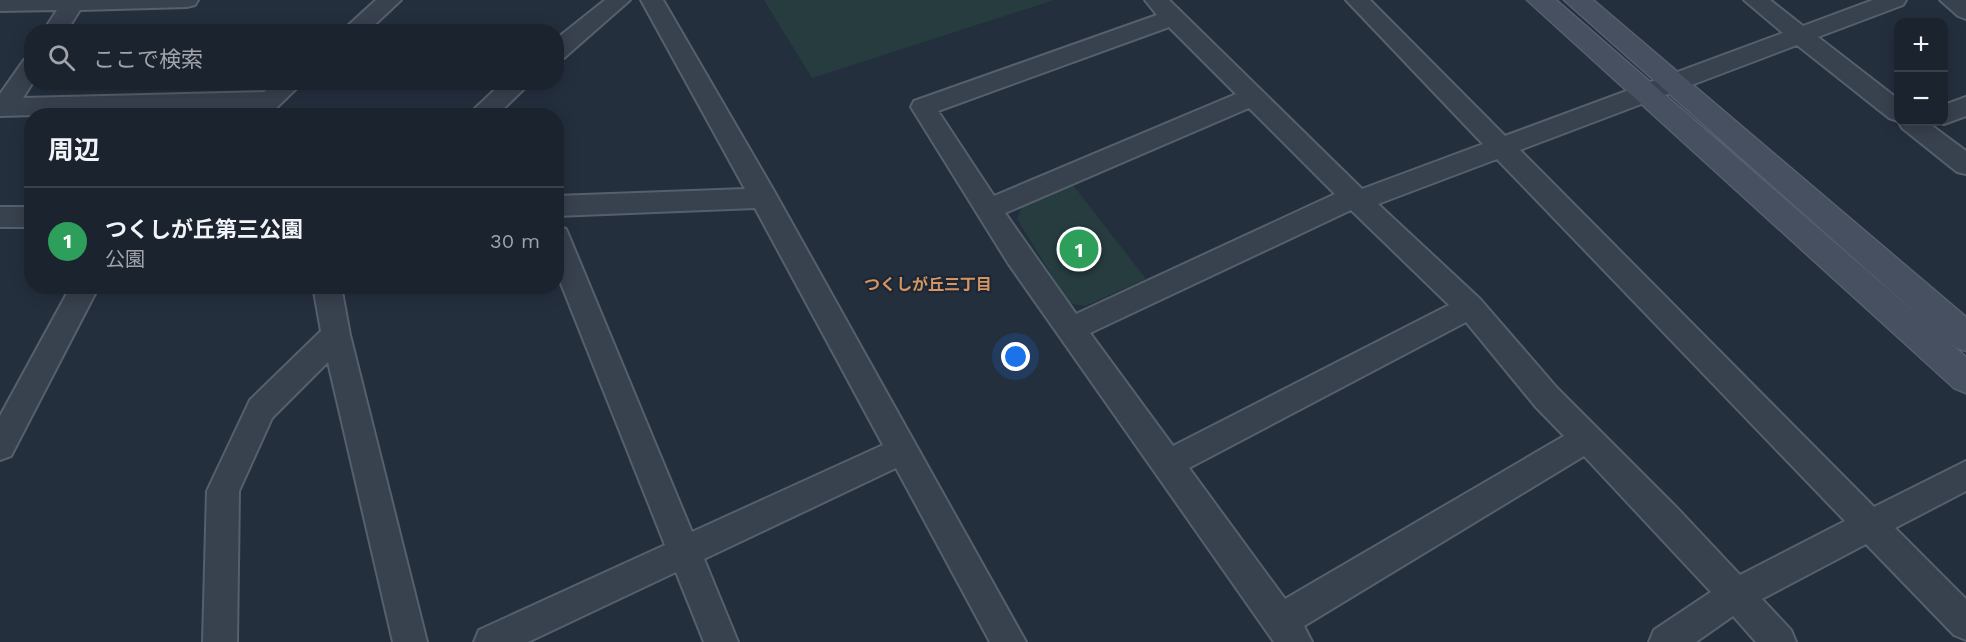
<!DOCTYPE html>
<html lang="ja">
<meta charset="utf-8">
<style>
body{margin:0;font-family:"Work Sans","Noto Sans JP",sans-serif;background:#282f3a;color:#f1f3f6}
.controls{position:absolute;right:18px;top:18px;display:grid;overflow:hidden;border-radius:12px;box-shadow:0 3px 15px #0003}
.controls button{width:54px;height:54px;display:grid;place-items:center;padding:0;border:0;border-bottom:2px solid #39404a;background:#1b232e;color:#f1f3f6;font:30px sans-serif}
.you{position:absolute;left:1016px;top:357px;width:21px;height:21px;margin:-15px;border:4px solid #fff;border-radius:50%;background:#1a73e8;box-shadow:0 0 0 9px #1a73e833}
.badge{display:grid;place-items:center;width:39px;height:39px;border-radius:50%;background:#8ab4f8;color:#fff;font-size:20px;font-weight:700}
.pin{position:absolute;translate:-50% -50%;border:3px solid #fff;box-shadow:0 2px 6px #0006}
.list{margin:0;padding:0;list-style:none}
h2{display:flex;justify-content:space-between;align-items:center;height:78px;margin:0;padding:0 24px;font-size:26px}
h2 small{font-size:20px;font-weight:400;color:#a0a4aa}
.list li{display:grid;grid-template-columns:39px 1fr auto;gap:18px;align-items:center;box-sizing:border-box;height:108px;padding:0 24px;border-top:2px solid #39404a}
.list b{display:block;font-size:22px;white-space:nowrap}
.list p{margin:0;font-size:20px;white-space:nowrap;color:#a0a4aa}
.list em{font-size:20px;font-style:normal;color:#a0a4aa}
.icon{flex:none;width:33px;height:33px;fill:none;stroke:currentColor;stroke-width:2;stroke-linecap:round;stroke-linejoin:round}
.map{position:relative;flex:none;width:1966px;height:642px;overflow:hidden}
.search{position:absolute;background:#1b232e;box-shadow:0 3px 15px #0003;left:24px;top:24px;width:540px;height:66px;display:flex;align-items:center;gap:15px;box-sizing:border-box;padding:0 21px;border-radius:24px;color:#a0a4aa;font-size:22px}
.panel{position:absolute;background:#1b232e;box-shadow:0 3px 15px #0003;left:24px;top:108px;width:540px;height:186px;border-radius:24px}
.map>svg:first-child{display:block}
</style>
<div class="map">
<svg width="1966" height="642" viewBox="0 0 1966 642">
<rect width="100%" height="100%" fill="#242f3e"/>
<path fill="#263c3f" d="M764,0H1054L812,78Z
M1073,185L1146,279L1085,306L1069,303L1017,219L1022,207Z"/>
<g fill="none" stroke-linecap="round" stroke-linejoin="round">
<g stroke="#565f6c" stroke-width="4">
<path id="street" d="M0,0H198L195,5L187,7L80,10L66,32H43L57,10L0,11Z
M376,0H401L367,32H341Z
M605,0H630L564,58L556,60V39Z
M641,0H663L774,191L1026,642H990L896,468L704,559L738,642H704L676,572L528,642H474L479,630L665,545L556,271V226L566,229L569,236L692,532L883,445L755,208L556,216V196L745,189Z
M1145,0H1169L1362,189L1483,144L1346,0H1370L1505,136L1783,33L1744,0H1770L1803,26L1873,0H1906L1903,5L1818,37L1898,99V121L1889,118L1797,45L1520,150L1874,507L1966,461V491L1895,528L1966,599V640L1954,635L1866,544L1762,599L1791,630L1796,642H1756L1733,616L1696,642H1649L1654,630L1711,592L1584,456L1304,626L1312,642H1274L1008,263L911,107L914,101L1157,15ZM1169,27L1236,94L994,196L938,111ZM1249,108L1335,194L1076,314L1005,213ZM1497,159L1845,521L1740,575L1678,509L1557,388L1480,299L1378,204ZM1351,210L1449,305L1173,446L1090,333ZM1466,322L1535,406L1564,436L1285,599L1189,468Z
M1940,0H1966V19L1958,16Z
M32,58L33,82L23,98L264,92L275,82H303L268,116H246L245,109L0,116V94L24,60Z
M503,82H531L496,116H467Z
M1966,97V116L1944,124L1936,122H1944V105Z
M1899,122H1927L1966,151V174L1957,172L1902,128Z
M0,207H32V227H0Z
M71,286H99L11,456L0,460V416Z
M313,286H341L350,335L427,642H393L328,362L272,418L239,491L237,642H203L207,491L250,400L321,331Z"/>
</g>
<g stroke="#565f6c" stroke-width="3">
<path id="secondary" d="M1527,0H1556L1966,357V393L1954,388Z
M1564,0H1593L1966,317V351L1954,347Z"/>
</g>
<use href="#street" fill="#38414e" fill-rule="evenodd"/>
<use href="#secondary" fill="#465061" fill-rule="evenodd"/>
</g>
<g text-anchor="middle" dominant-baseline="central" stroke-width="4.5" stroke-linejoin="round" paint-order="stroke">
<g font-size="16" font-weight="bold" fill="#d59563" stroke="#1d2633">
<text x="928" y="284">つくしが丘三丁目</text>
</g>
</g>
</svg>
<div class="controls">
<button>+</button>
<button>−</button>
</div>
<div class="you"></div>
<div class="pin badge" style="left:1079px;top:249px;background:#2e9e5b">1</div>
<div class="search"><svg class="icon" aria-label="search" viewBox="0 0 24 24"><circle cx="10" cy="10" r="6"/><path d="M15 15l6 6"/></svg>ここで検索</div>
<section class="panel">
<h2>周辺<small></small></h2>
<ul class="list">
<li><span class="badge" style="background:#2e9e5b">1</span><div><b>つくしが丘第三公園</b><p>公園</p></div><em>30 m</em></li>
</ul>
</section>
</div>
